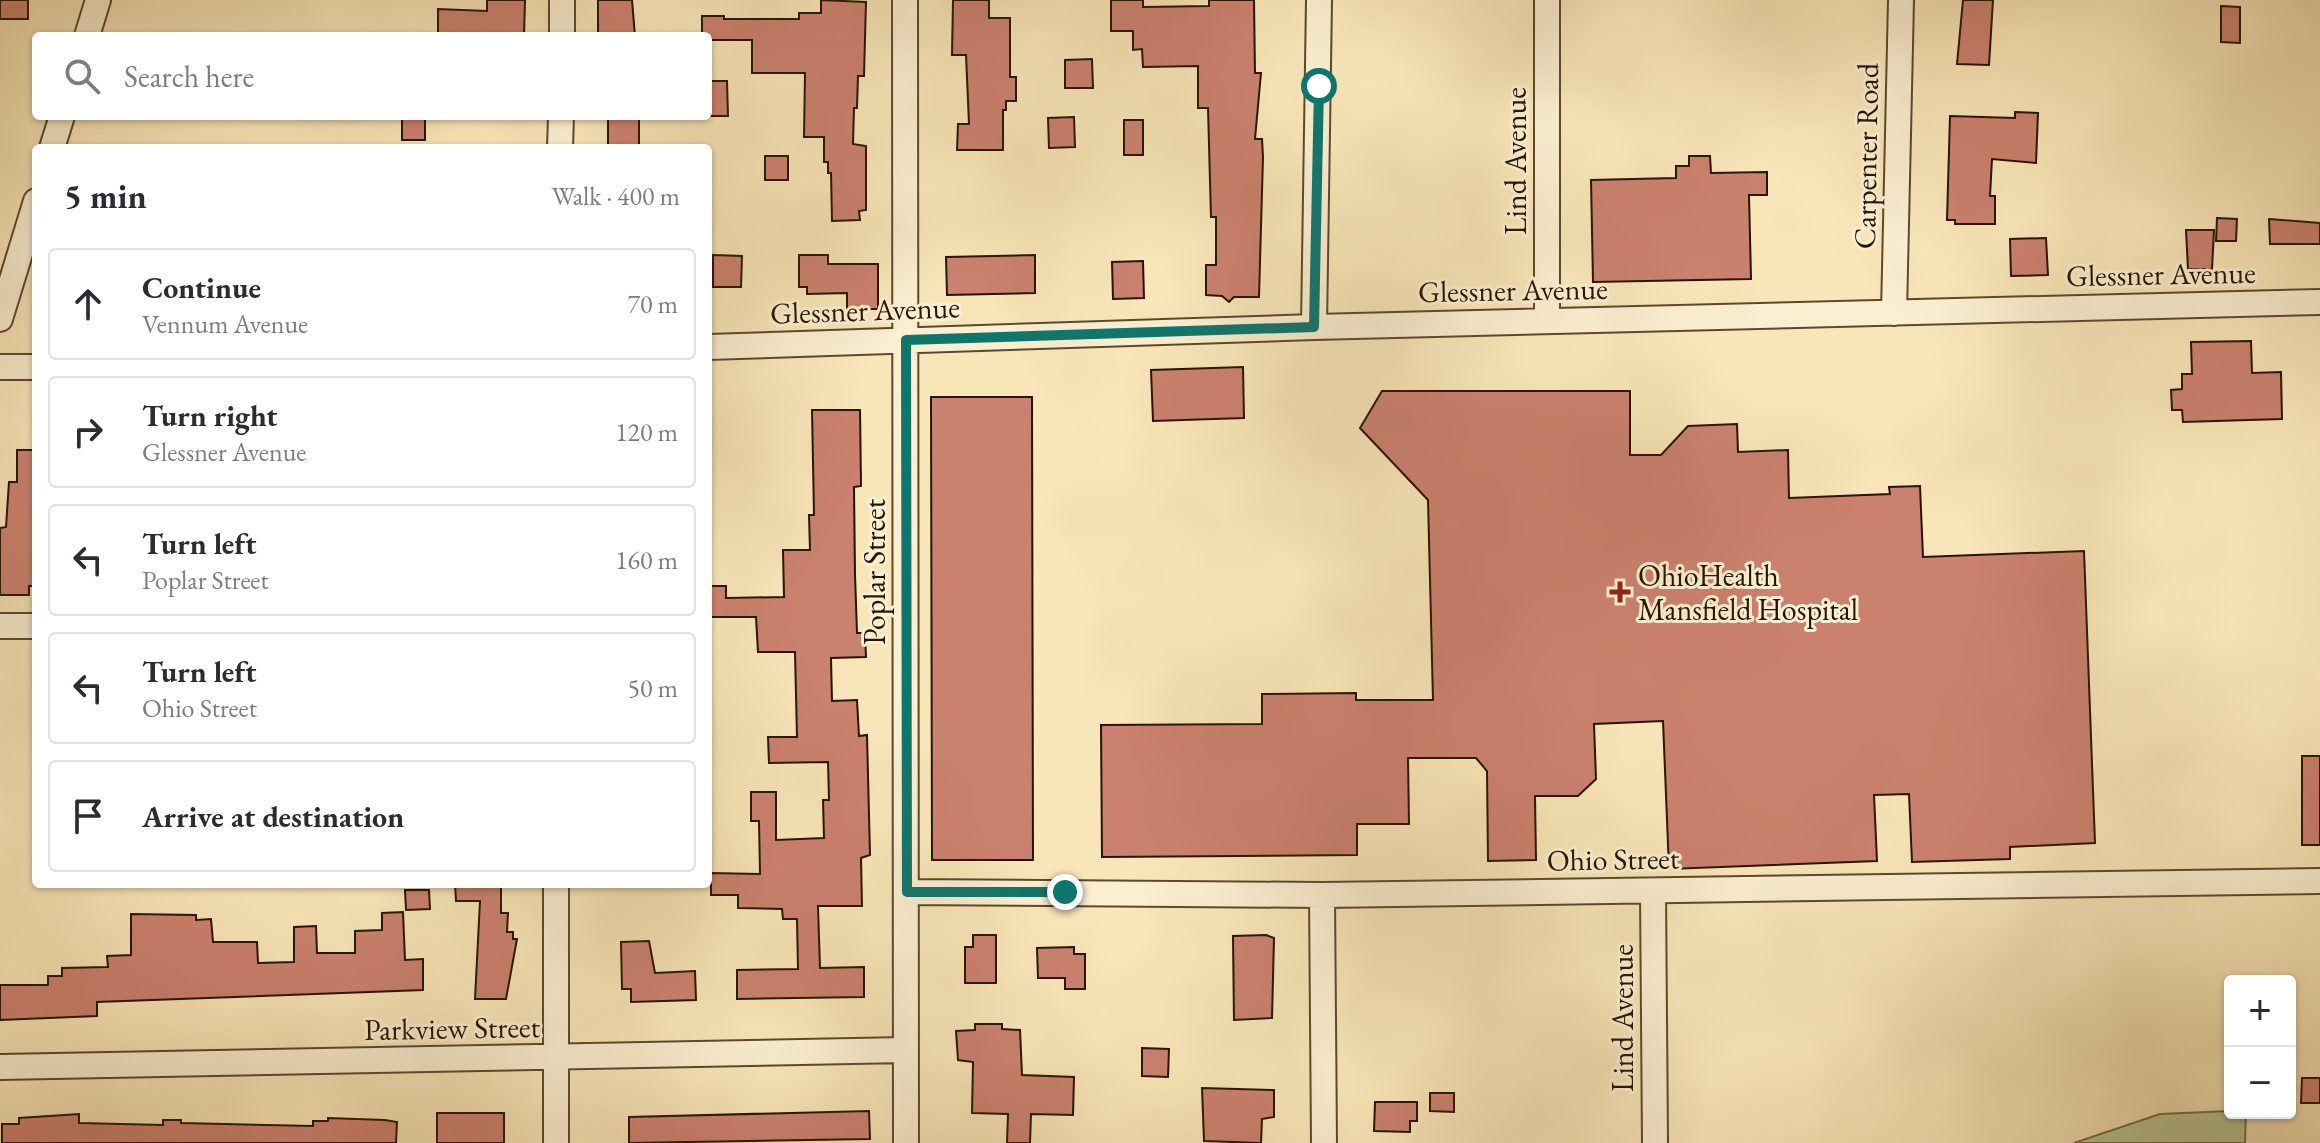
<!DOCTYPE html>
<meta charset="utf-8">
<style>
body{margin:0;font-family:"EB Garamond",serif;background:#f2f2f3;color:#2b2b33}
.controls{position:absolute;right:24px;bottom:24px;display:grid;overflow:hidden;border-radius:8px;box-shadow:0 2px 6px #0004}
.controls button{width:72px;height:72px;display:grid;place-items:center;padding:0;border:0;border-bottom:2px solid #e1e1e2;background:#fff;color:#2b2b33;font:40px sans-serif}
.stop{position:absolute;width:24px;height:24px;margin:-18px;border:6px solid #0f766e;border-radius:50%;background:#fff}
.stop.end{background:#0f766e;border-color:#fff;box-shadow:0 2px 8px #0008}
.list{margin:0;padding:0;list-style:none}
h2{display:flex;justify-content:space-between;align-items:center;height:104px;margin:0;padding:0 32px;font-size:34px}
h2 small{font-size:26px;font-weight:400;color:#7c7c81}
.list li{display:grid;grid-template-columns:52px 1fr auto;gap:24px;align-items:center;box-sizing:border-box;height:112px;margin:0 16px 16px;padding:0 16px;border:2px solid #e1e1e2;border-radius:8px}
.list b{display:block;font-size:30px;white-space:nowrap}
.list p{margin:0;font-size:26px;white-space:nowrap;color:#7c7c81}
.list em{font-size:26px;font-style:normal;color:#7c7c81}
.icon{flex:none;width:44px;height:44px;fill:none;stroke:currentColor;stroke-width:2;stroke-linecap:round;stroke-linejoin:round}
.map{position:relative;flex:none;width:2320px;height:1143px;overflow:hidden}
.search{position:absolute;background:#fff;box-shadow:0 2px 6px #0004;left:32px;top:32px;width:680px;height:88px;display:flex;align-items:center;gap:20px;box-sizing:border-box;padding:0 28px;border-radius:8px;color:#7c7c81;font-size:30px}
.panel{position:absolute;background:#fff;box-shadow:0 2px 6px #0004;left:32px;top:144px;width:680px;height:744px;border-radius:8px}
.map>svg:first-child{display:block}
</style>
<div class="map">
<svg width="2320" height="1143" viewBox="0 0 2320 1143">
<rect width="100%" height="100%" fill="#f9e6b8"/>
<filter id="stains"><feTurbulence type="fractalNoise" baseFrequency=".0025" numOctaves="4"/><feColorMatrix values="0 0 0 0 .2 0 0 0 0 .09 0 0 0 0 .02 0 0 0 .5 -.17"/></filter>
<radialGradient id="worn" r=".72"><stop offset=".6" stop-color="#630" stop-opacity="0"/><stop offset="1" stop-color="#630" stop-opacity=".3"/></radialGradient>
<path fill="#b9c692" stroke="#706d49" stroke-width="2" d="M2230,1111L2246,1113L2245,1143H2074L2160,1114Z"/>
<path fill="#cb816f" stroke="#271400" stroke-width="2" d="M0,0H28V19H0Z
M487,0H525L524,36H438V9L487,11Z
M598,0H632L635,36H598Z
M821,0L866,2L864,76H858L857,108H854L853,144L866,146V210L859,211L860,220L832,221L831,173H828V162H824V137H804L805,73H752V40H708V36H702V16H724V19H799V13H821Z
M953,0H989V18H1010V77H1016V101H1006V110H1003V150H957L958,124H969L966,55H952Z
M1111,0H1143V7L1209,6V0H1254L1255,73H1261L1255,139H1262L1263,157L1259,297H1234L1229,302L1222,296L1206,295V265H1216V217H1211L1208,108H1198V66L1143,67L1142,49L1133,50V31H1111Z
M1963,0H1993L1989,65L1957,64Z
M2221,6L2240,7V43L2221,42Z
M1092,59L1093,88H1065V60Z
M708,81H727L728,116H708Z
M2015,112L2038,113L2036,163L1992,159L1990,196H1995V224H1955V220H1947L1950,116L2015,118Z
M402,116H425V140H402Z
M608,116H639V148H608Z
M1074,117L1075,147L1049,148L1048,118Z
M1124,120H1143V155H1124Z
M765,156H788V180H765Z
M1689,156H1710L1711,173L1767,172V195H1749L1751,279L1593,282L1591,180L1676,178V166H1689Z
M2217,218L2237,219L2236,241H2216Z
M2269,219L2320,223V244H2270Z
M2186,230H2214L2212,269H2188Z
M2046,238L2048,275L2011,276L2010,239Z
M713,255L742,256L741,287H713Z
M799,255H828V264H878V309H847V293L807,294V287H799Z
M1035,255V293L947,295L946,257Z
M1143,261L1144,298L1113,299L1112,262Z
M2251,341L2252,373L2281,372L2282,419L2183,422L2182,410H2172L2171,390L2182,389V374H2192L2191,342Z
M1243,367L1244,418L1153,421L1151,370Z
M1382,391H1630V455H1661L1688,426L1737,424L1738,452L1788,450L1789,498L1890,494L1889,487L1920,486L1923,557L2084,551L2095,843L2010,847V859L1912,862L1909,794L1874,795L1877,861L1669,869L1663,721L1594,724L1596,779L1578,796H1535L1536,860L1488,861L1487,771L1476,758H1408L1409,824H1357V855L1102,857L1101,725L1262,724V694L1356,693V700H1433L1428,500L1360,428Z
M931,397H1032L1033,860H932Z
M812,410H860L861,486L854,487L855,574L857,633H865L866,657L831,658L832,701L857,700L859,736L867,735L870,855L861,858L862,906H818L820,968L864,967V997L737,999V970L798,969L797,919H783L782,909L738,908V895H711V873L760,874L759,821H751V792H776V840L824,838L823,800H829L828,762L769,763L768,737H797L795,652H758L756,617H708V586H726V598L784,597L783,550H810L809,515H814Z
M17,450H36V586H29V595H0V528L6,527L9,482H17Z
M2302,756H2320V845H2302Z
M455,884H501V913H508L507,932H513V939H517L506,999H475L480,901H456Z
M405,890H429L430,909L406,910Z
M403,912L405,960L423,959V990L97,1002V1016L0,1020V985H48V976H62V968L108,967L107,956L131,955V914L196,915V920L211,919L213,942H257L258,963L294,962V927L316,926L317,953H355V931L382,930V913Z
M973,935H996V983H965V947H973Z
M1266,935L1274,938L1272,1018L1234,1020L1233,936Z
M649,941L655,973L695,971L696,1000L631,1002V989H622L621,942Z
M1074,947V954H1085V989H1065V978H1038L1037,948Z
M975,1024H1002V1029L1020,1030L1022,1075L1074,1077L1073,1115L1031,1114L1030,1143H1007L1008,1114L972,1113L973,1062L958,1060L956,1031L975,1030Z
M1142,1048L1169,1049L1168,1077L1142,1076Z
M2302,1078H2320V1103H2301Z
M1202,1088L1274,1090V1117L1262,1119L1261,1143L1204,1141Z
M1430,1093H1454V1112L1430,1111Z
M1375,1102H1417V1121H1410V1132L1374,1131Z
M869,1111L870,1139L629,1143V1117Z
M437,1113H504V1143H437Z
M79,1114V1123L163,1125V1120H181V1123L313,1126V1121H328V1118L385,1120L397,1122L396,1143H2V1124H19V1118Z"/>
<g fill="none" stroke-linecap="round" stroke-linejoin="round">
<g stroke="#5c482e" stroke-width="28">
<path id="minor" d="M905,0L906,1143
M1547,0V321
M87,36L98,0
M562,36V0
M52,148L62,116
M560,148L561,116
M1894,313L1901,0
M0,319L36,201
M1314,327L1319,0
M708,347L1314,327L2320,302
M0,367H36
M0,626H36
M907,892L1322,895L2320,881
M1653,892L1655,1143
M1322,895L1324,1143
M0,1067L905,1050
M556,1143V884"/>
</g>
<use href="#minor" stroke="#fbefd1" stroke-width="24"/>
</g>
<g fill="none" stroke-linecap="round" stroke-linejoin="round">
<path stroke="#0f766e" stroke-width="10" d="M1065,892H907L906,340L1314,327L1319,86"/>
</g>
<path fill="#8f2418" stroke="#fbefd1" stroke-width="3" d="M1616 580h8v8h8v8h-8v8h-8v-8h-8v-8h8z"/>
<g text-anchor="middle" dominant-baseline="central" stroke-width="6" stroke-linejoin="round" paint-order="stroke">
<g font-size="30" fill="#271400" stroke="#fbefd1">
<text transform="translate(1866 156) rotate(-89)">Carpenter Road</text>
<text transform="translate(1515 161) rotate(-90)">Lind Avenue</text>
<text transform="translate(2161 274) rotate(-1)">Glessner Avenue</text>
<text transform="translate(1513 290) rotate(-1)">Glessner Avenue</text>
<text transform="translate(865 310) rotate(-2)">Glessner Avenue</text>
<text transform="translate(874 572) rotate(-90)">Poplar Street</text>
<text transform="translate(1613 859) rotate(-1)">Ohio Street</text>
<text transform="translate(1622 1018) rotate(-90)">Lind Avenue</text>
<text transform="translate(452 1028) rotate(-1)">Parkview Street</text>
</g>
<g font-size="30" fill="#271400" stroke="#fbefd1" text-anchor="start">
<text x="1638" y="575">OhioHealth<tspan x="1638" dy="34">Mansfield Hospital</tspan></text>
</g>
</g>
<rect width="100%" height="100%" filter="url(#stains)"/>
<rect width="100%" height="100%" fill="url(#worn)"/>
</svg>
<div class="controls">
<button>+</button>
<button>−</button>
</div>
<div class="stop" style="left:1319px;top:86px"></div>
<div class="stop end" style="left:1065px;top:892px"></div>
<div class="search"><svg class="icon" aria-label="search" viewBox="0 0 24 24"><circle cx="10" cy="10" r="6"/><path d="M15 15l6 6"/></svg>Search here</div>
<section class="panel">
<h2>5 min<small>Walk · 400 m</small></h2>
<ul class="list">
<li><svg class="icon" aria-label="ahead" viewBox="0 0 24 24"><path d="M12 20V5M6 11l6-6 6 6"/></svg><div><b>Continue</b><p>Vennum Avenue</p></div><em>70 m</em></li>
<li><svg class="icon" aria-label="right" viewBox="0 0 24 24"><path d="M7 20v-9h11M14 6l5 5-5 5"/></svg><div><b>Turn right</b><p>Glessner Avenue</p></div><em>120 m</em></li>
<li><svg class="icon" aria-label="left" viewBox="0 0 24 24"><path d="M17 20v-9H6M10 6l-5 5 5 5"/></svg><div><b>Turn left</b><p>Poplar Street</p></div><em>160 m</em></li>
<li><svg class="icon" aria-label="left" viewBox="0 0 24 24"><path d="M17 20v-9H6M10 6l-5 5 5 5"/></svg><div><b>Turn left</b><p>Ohio Street</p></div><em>50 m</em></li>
<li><svg class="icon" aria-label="arrive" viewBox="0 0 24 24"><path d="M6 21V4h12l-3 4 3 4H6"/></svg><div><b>Arrive at destination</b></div></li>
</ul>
</section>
</div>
